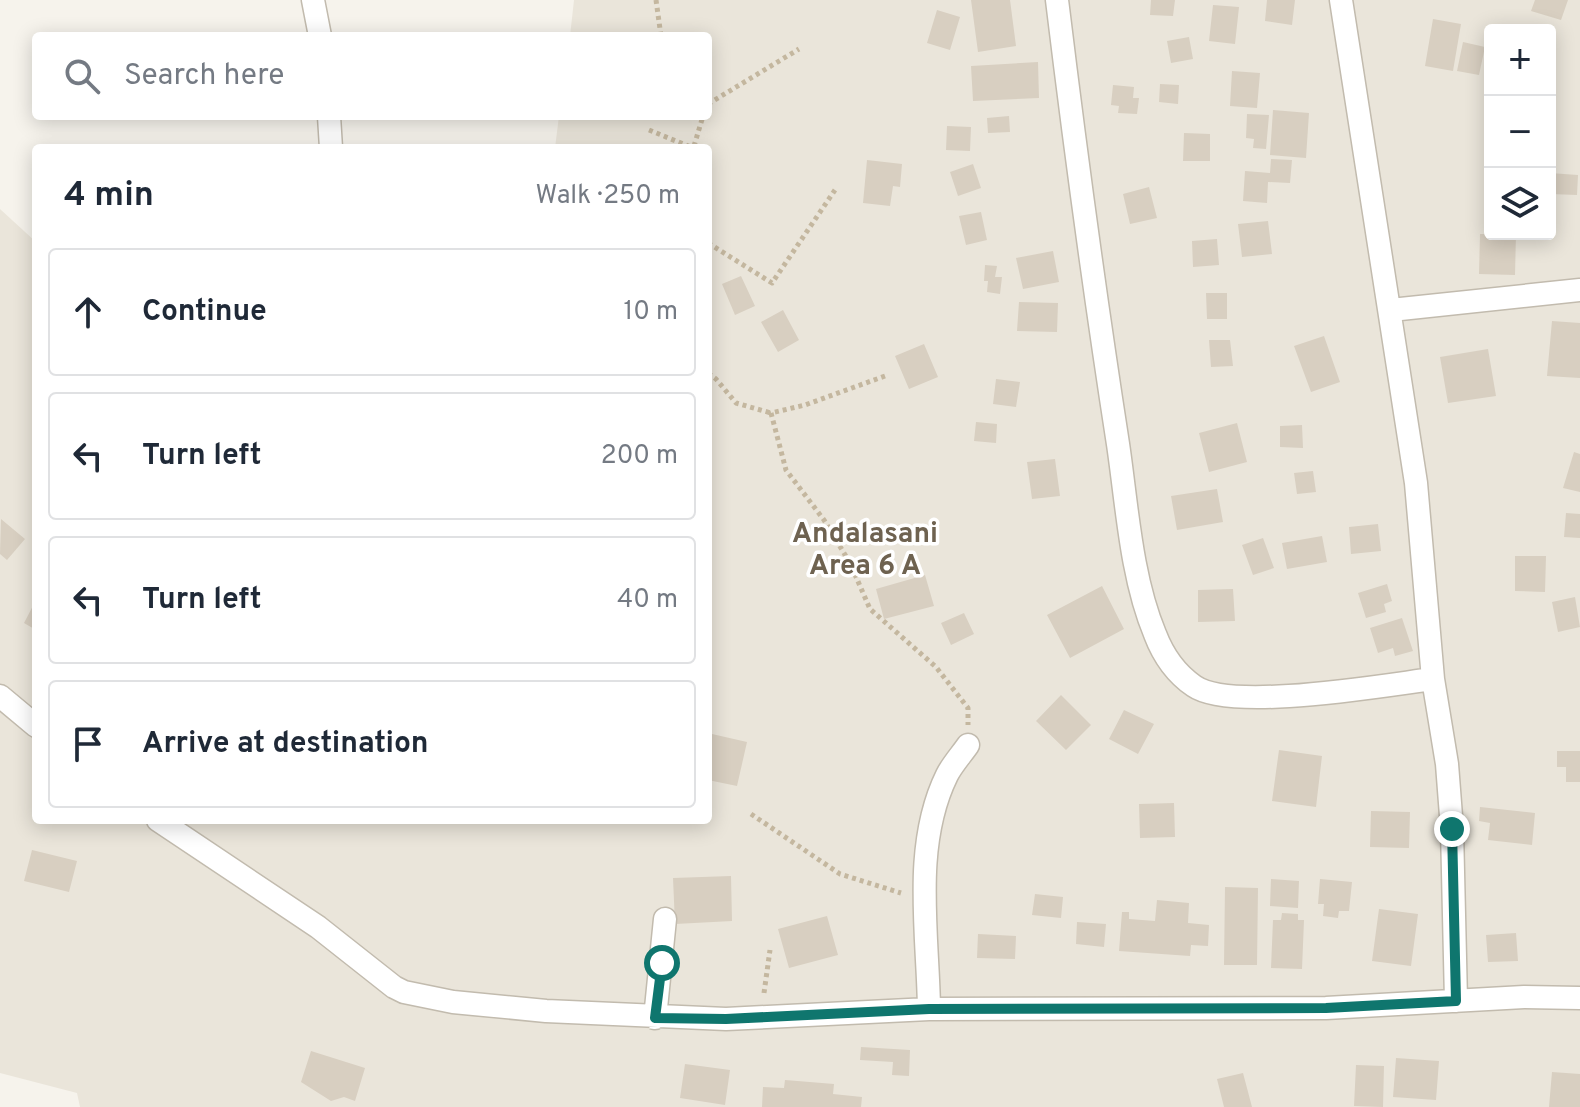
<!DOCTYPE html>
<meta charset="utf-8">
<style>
body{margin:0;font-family:Overpass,sans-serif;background:#f6f6f7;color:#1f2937}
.controls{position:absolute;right:24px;top:24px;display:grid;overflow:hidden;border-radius:8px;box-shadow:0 4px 20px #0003}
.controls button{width:72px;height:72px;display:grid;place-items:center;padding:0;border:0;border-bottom:2px solid #e0e1e3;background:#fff;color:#1f2937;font:40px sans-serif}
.stop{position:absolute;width:24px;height:24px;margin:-18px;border:6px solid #0f766e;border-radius:50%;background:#fff}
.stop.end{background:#0f766e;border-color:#fff;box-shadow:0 2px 8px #0008}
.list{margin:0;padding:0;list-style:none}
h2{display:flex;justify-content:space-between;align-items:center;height:104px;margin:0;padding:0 32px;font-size:34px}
h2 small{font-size:26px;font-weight:400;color:#747a83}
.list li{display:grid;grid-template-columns:52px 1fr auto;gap:24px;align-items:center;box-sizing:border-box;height:128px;margin:0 16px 16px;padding:0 16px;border:2px solid #e0e1e3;border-radius:8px}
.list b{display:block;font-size:30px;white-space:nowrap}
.list em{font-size:26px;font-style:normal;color:#747a83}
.icon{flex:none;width:44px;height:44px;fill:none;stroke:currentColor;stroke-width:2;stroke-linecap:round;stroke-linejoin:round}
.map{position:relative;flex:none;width:1580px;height:1107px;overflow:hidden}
.search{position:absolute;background:#fff;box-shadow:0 4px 20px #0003;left:32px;top:32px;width:680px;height:88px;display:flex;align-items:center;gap:20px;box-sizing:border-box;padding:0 28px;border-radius:8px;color:#747a83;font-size:30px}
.panel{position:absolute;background:#fff;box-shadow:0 4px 20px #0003;left:32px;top:144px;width:680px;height:680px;border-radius:8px}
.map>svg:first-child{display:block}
</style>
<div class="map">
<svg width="1580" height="1107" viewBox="0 0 1580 1107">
<rect width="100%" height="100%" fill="#f6f3ec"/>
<path fill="#eae5da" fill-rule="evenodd" d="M574,0H1580V1107H80L77,1093L0,1073V209L36,242V820H708V148H555L559,116H708V36H570ZM1490,30H1550V234H1490Z"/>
<path fill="#d8cfc1" d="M971,0H1010L1016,46L978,52Z
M1151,0H1175L1173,16L1150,15Z
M1267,0H1295L1292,25L1265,21Z
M1535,0H1568L1561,20L1531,11Z
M1213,5L1239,7L1235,44L1209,41Z
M937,10L960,17L950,50L927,43Z
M1433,19L1461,24L1453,71L1425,66Z
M1189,37L1193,59L1171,63L1167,41Z
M1463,42L1485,47L1479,75L1457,71Z
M1038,62L1039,98L973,101L971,66Z
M1232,71L1260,73L1257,108L1230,106Z
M1160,84L1179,85L1178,104L1159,102Z
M1113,85L1134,87L1133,98H1139L1137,114L1118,113L1119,106L1111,105Z
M1273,110L1309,113L1306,158L1270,155Z
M1247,114L1269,115L1266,149L1253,148L1254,139L1246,138Z
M1009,116L1010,132L988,133L987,118Z
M947,126L971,127L970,151L946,150Z
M1184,133L1210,134V161H1183Z
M1271,159L1292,160L1290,183L1268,182L1267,203L1243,201L1245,171L1270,173Z
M867,160L902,164L900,187L893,186L890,206L863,203Z
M973,164L981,188L958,196L950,172Z
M1550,173L1578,175L1577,195L1550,194Z
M1149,187L1157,218L1130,224L1123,194Z
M981,212L987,240L966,245L959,216Z
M1268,221L1272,254L1242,257L1238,224Z
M1480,234H1516L1515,275L1479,274Z
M1217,239L1219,265L1193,267L1192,241Z
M1053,251L1059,282L1023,289L1016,258Z
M985,265L997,266L995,277H1002L1000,294L987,292L988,281H984Z
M741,276L755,306L735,315L722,284Z
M1206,293H1227V319H1207Z
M1019,302L1058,303L1057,332L1017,331Z
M783,310L799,340L778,352L761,322Z
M1552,321L1580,323V378L1547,376Z
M1324,336L1340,382L1311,392L1294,346Z
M1209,340H1230L1233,366L1211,367Z
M924,344L938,377L909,389L895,356Z
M1488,349L1496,396L1448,403L1440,357Z
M996,379L1020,382L1016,407L993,404Z
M976,422L997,424L996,443L974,441Z
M1237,423L1247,462L1209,472L1199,433Z
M1302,425L1303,448L1280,447V426Z
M1574,452L1580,454V492L1563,488Z
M1055,459L1060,496L1032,499L1027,462Z
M1313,471L1316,492L1297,494L1294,473Z
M1217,489L1223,522L1177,530L1171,496Z
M1566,513L1580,514V538L1564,537Z
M1,519L25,539L7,560L0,554Z
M1378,524L1381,551L1351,554L1349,527Z
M1322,536L1327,562L1287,569L1282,543Z
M1263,538L1274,568L1253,575L1242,545Z
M1515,556H1546L1545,592L1515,591Z
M925,575L934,606L884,619L876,589Z
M1387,584L1392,601L1384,604L1386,612L1366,618L1358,593Z
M1102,586L1124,629L1070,658L1047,615Z
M1233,589L1235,621L1198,622V590Z
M1575,597L1580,627L1558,632L1552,602Z
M36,600V630L24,623Z
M964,613L974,634L951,645L941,623Z
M1402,618L1413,651L1395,656L1393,648L1378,653L1370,628Z
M1061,695L1091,725L1066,750L1036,721Z
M1124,710L1154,724L1138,754L1109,739Z
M712,734L747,742L737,786L708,780V750Z
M1279,750L1322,756L1316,807L1272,801Z
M1557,751H1580V782H1566V767H1557Z
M1174,803L1175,837L1140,838L1139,804Z
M1480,807L1535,813L1532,845L1488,840L1490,823L1479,821Z
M1371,811L1410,812L1409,848L1370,847Z
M32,850L77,861L69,892L24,881Z
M731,876L732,921L675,924L673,878Z
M1271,879L1299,881L1298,908L1270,906Z
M1320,879L1352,882L1349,911H1339L1338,918L1323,916L1324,904H1318Z
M1225,887L1258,888L1257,965H1224Z
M1035,894L1063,897L1061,918L1032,915Z
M1157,900L1189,903L1188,923L1209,925L1208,946L1191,945L1190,956L1119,951L1122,912H1129V919L1155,921Z
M1379,909L1418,914L1411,966L1372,961Z
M1282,913L1298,914V920H1304L1302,969L1271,968L1273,920H1281Z
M827,916L838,955L789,968L778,929Z
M1077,922L1106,924L1104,947L1076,944Z
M1516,933L1518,961L1488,962L1486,935Z
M978,934L1016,936L1015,959L977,958Z
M861,1047L910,1050L909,1076L892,1075L893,1062L860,1060Z
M311,1051L365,1068L355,1101L344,1097L331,1101L301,1082Z
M1396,1058L1439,1061L1436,1100L1393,1097Z
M685,1064L730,1070L725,1105L680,1098Z
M1356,1065L1384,1066L1383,1107L1354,1106Z
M1552,1072L1580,1074V1107H1549Z
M1243,1073L1252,1107H1224L1217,1079Z
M785,1080L834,1084L833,1094L862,1097L861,1107H762L763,1087L784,1088Z"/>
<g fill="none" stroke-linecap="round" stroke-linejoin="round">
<g stroke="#c2bbae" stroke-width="25">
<path id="minor" d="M313,0L320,36
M1057,0C1075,148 1095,296 1118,444C1127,505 1131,577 1155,634C1163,655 1175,673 1194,686C1231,712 1385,685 1433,679
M1341,0L1416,483L1433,679L1447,764L1452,829L1456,1001
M329,116L331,148
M1391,310L1580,290
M0,696L36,726
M158,820L318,927L394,987L404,992L453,1002L546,1011L726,1019L929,1009L1326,1008L1524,997L1580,998
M929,1009C928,933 912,846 947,775C952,765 961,755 968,745
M655,1018L665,919"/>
</g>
<path stroke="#c4b79f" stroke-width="5" stroke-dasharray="4 4" stroke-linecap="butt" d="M656,0L661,36
M708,104L799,49
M649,130L693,148
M694,146L703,116
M708,243L772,283L835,190
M708,373L716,379L736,403L771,413
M885,376L805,405L771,413L786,470L824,520L850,563L870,609L936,667L968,708V725
M751,814L840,874L901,893
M764,993L770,950"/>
<use href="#minor" stroke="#fff" stroke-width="22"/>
</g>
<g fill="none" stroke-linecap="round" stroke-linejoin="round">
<path stroke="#0f766e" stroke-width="10" d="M662,963L655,1018L726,1019L929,1009L1326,1008L1456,1001L1452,829"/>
</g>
<g text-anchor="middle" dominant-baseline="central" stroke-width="7" stroke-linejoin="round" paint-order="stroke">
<g font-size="28" font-weight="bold" fill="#6e6250" stroke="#fff">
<text x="865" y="535">Andalasani<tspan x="865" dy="32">Area 6 A</tspan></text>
</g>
</g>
</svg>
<div class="controls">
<button>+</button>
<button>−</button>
<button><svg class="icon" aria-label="layers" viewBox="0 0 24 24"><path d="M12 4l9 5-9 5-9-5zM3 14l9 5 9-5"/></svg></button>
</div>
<div class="stop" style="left:662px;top:963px"></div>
<div class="stop end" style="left:1452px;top:829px"></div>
<div class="search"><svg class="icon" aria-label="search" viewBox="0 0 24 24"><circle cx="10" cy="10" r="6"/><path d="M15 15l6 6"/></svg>Search here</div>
<section class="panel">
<h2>4 min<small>Walk · 250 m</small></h2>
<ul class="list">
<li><svg class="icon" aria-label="ahead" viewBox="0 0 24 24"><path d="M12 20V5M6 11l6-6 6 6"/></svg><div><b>Continue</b></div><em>10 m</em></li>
<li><svg class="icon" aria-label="left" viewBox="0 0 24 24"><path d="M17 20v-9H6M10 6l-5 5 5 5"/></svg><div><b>Turn left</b></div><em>200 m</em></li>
<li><svg class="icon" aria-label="left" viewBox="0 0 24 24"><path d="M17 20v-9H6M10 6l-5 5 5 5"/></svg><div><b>Turn left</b></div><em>40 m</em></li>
<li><svg class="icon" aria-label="arrive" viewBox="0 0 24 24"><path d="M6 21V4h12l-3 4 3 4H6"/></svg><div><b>Arrive at destination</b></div></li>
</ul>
</section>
</div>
